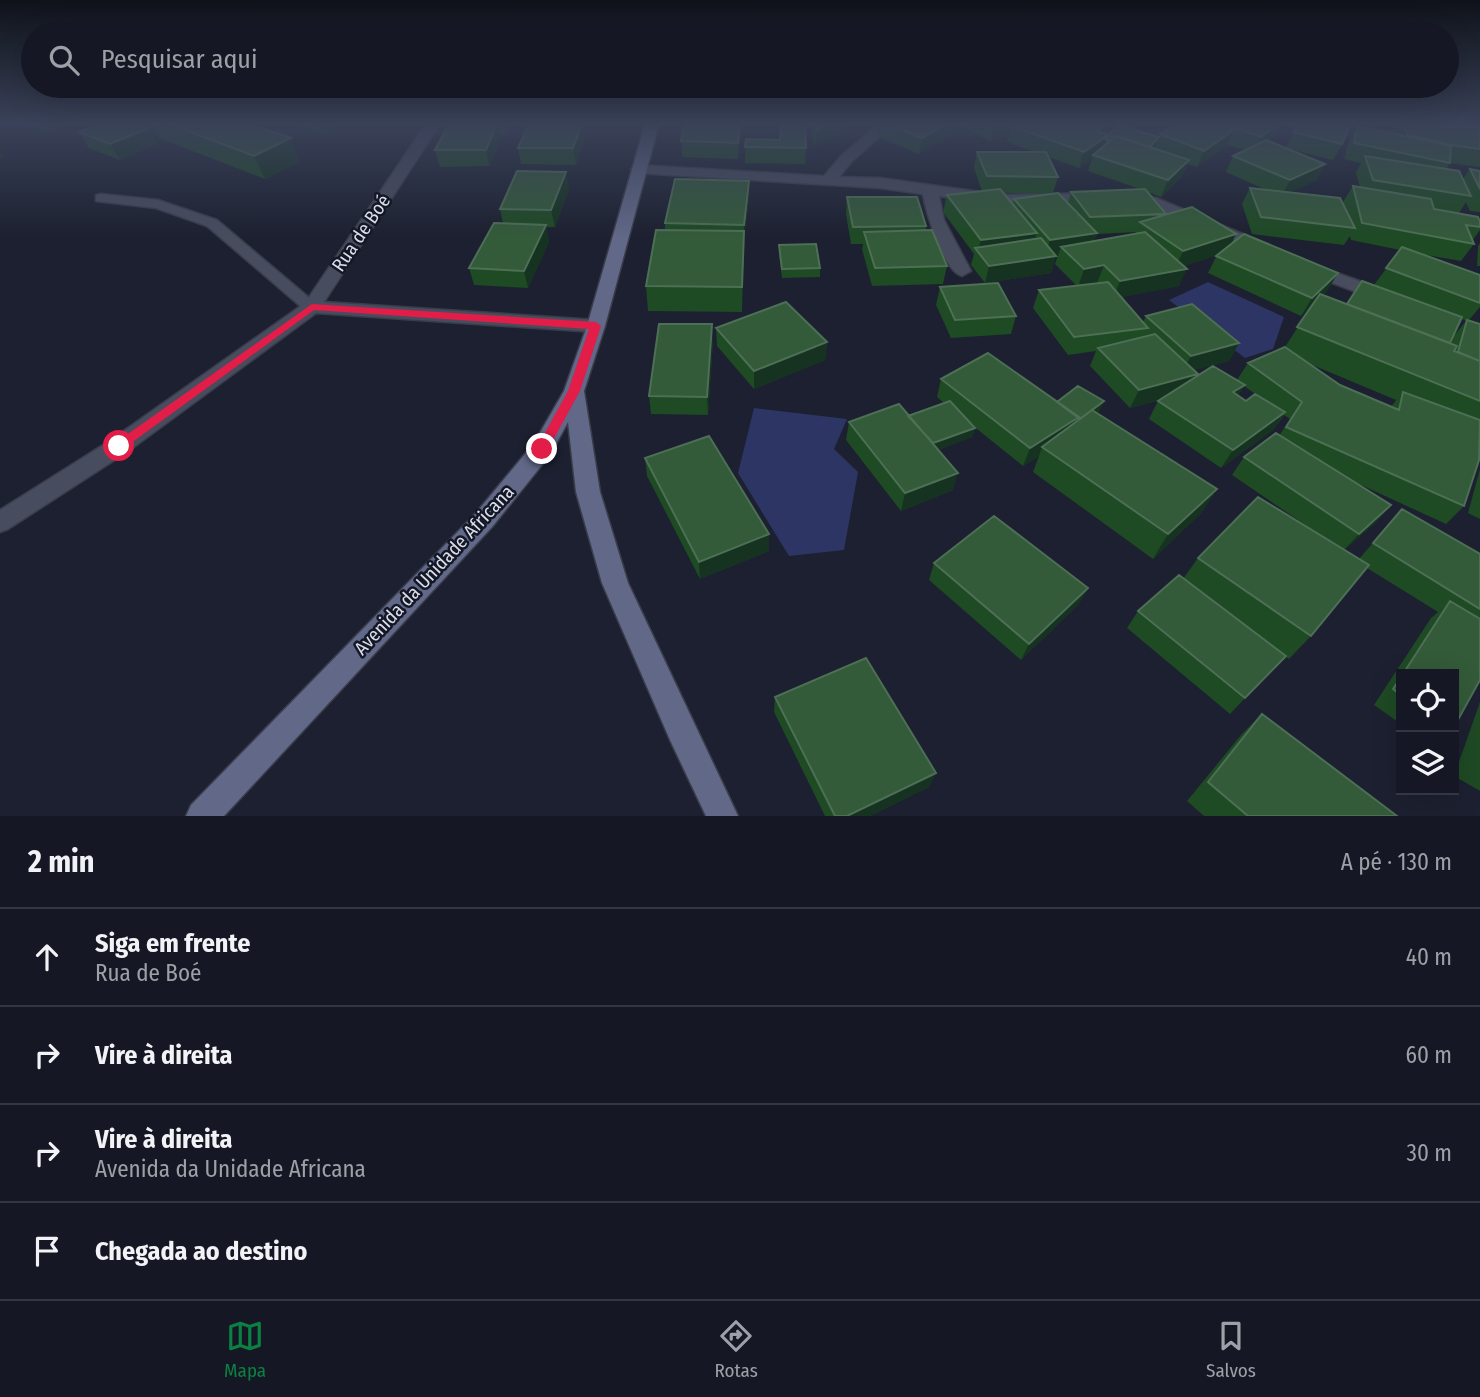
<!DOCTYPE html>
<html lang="pt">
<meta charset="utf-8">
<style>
body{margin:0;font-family:"Fira Sans Condensed",sans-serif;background:#222531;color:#f1f3f6}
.controls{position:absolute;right:21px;bottom:21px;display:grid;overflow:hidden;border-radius:0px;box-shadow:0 7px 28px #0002}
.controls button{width:63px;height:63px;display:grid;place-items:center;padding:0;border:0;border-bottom:2px solid #343741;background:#151824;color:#f1f3f6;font:35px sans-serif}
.stop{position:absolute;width:21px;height:21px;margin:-16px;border:5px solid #e11d48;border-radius:50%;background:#fff}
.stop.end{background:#e11d48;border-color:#fff;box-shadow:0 2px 7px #0008}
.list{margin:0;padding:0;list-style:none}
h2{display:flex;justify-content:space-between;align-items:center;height:91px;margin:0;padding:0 28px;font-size:30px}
h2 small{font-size:23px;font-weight:400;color:#9da0a6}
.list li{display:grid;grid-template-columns:46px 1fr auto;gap:21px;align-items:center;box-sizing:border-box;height:98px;padding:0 28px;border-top:2px solid #343741}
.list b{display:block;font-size:26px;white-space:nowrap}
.list p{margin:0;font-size:23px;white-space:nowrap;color:#9da0a6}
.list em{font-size:23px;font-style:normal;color:#9da0a6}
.icon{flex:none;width:38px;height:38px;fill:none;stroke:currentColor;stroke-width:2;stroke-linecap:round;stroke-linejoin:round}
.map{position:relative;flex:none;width:1480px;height:816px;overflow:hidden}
.search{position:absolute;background:#151824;box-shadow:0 7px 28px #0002;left:21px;right:21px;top:21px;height:77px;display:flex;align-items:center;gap:18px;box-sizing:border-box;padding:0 24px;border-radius:38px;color:#9da0a6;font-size:26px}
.sheet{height:483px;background:#151824}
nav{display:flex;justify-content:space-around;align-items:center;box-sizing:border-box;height:98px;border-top:2px solid #343741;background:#151824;font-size:19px;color:#9da0a6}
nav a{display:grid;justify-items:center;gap:4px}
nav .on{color:#0b8043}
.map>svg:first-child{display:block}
</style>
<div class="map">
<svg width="1480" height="816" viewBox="0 0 1480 816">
<rect width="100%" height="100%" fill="#1c2030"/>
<path fill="#2d3564" d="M1208,282L1284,317L1273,349L1245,358L1169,300Z
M754,408L847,419L834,449L858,472L844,550L789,556L738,473Z"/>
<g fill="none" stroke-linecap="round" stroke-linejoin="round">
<g stroke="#3a3c49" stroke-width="3">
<path id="lane" d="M101,194L158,200L217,220L320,307L312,312L306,311L207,226L156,208L96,201V195Z"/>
</g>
<g stroke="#3a3c49" stroke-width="3">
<path id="street" d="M426,124H440L324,302L596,320L605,326L603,330L596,332L316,313L127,452L8,529L0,532V510L111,440L305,303Z
M879,124H894L852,161L839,177L880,178L1003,195L1098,193L1106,198L1098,203L1003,205L939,196L944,220L971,271L962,276C944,272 926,212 923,194L880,188L638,173L631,169L638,165L824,176L842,155Z
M1130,193L1156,198L1269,245L1271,249L1269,253H1257L1146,205L1124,201L1122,198L1124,195Z
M1309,263L1390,292L1393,296L1384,302L1378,300L1303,272L1300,268L1303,264Z"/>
</g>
<g stroke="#3a3c49" stroke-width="3">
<path id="secondary" d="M645,124H659L605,326L584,391L600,492L628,583L738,816H706L670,740L602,583L576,492L568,422L550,455L492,527L224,816H186L191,805L476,513L534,443L564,391L587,326Z"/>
</g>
<use href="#lane" fill="#484c5f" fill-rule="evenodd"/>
<use href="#street" fill="#484c5f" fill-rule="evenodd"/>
<use href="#secondary" fill="#616888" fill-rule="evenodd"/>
</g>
<path fill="#1e4a24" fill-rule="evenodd" d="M30,124H71L49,133Z
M151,124H251L300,161L265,179L159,138Z
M294,124H345L325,134Z
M449,124H512L507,135H500L501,139L489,166L440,167L435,150Z
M529,124H588V128L576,165L521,164L518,148Z
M741,124L738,159L682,157L681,141Z
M810,124H852L815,146Z
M878,124H957L956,132L919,154L877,136Z
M958,124H1109L1105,134L1108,135L1158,137L1160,134L1176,124H1298L1296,128L1281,125L1276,134L1268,141L1325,164L1316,180L1291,192L1344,206L1343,202L1353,186L1360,187L1356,173L1361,163L1344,159L1349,141L1358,126L1388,132L1393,124H1480V167L1450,163L1446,169L1463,179L1470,169L1480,171V212L1470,211L1466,202L1459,213L1480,222V230L1472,241L1474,244L1461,261L1420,254L1480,275V307L1469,320L1480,324V452L1464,506L1446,524L1348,479L1391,505L1375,523L1344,550L1359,559L1402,509L1480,554V680L1454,674H1401V724L1374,705L1431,618L1438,612L1367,568L1311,636L1289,659L1285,656L1230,714L1127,628L1138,611L1183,579L1198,558L1317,533L1232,475L1244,457L1279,436L1290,419L1284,415L1273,430L1221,468L1149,419L1158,401L1160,400L1130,408L1090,366L1096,351L1068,355L1033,308L1039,290L1077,286L1055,264L1058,255H1056L1051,273L985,283L971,265L974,254L943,212L947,195L982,191L974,168L977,152H1035L1007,142L1009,135L991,142ZM1228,145L1245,150L1233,156L1226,172L1264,189L1250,188L1242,204L1252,234L1344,245L1350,236L1351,240L1400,250L1374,285L1346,304L1322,295L1327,291L1338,273L1232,243L1166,214L1148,192L1161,197L1182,176L1188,164L1197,167L1227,146ZM1049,157L1079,168L1092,159L1088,171L1140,189L1071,192L1068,203L1014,199L1013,204L1003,193H1053L1058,177ZM1136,232L1135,234L1094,241L1097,234ZM1217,255L1208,273L1301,316L1313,304L1285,347L1248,363L1237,380L1197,376L1198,374L1194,370L1229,361L1239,343L1146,316L1143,322L1121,297L1179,286L1184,266ZM1462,319L1466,321L1453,337L1451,344L1450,343ZM1310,364L1396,400L1391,407L1340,385ZM1244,386L1257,395L1246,401L1238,396Z
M1298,124L1342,144L1333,160L1286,148Z
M149,128L157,144L120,160L89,148L79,132Z
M746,139L806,148L805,164L745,163Z
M749,181V198L744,237L742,312L648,311L646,286L665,230V223Z
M569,189L555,227H546L549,242L528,288L474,285L469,268L503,223L500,209Z
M847,197L926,226V230L947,266L943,284L872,286L862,249L863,244H851L846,214Z
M1480,243V266H1477L1478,246Z
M779,245L820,268V277L782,278L779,254Z
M940,287L1016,316L1011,334L951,338L936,305Z
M716,328L827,342L825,360L754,389L717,346Z
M713,342L708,415L651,414L649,396Z
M941,379L1100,411L1097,413L1217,489L1201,513L1153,559L1033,472L1039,456L1023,466L972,425L975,428L972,437L938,450L953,490L901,511L846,440L849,422L908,416L944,403L937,397Z
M645,458L769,551L700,579L647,476Z
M1480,469V519L1468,513Z
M934,563L1088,588L1078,605L1021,660L929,580Z
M775,697L929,787L870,816H825L774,712Z
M1480,702V791L1454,776Z
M1262,714L1397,816H1204L1187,801L1241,735Z"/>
<path fill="#153320" d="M44,124H71L49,133Z
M322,124H345L325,134Z
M497,124L501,139L489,166L486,150Z
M504,124H512L507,135Z
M582,124H588V128L576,165L573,148Z
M740,124H741L738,159V143Z
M827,124H852L815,146L817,130Z
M946,124H957L956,132L919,154L922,138Z
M1000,124H1025L1011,126L1009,135L991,142L994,126Z
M1108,124H1109L1104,137L1108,135L1102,151L1093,155L1092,159L1079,168L1084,152L1097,131Z
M1278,124H1281L1276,134L1254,153L1261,137Z
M149,128L157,144L120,160L110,144Z
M1234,130L1227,146L1197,167L1204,151Z
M291,138L300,161L265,179L254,156Z
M1158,138L1155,146L1142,160L1146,152Z
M0,151L5,157L0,159Z
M1189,160L1182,176L1161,197L1168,180Z
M1325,164L1316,180L1281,197L1290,180Z
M566,172L569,189L555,227L551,210Z
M749,181V198L744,237L742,312L744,225Z
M546,225L549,242L528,288L524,271Z
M1037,233L1032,250L978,251L981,240Z
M1097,233L1091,250L1061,247L1058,255L1045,257L1050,240Z
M1236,234L1228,252L1175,269L1183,251Z
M1056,256L1051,273L985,283L989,266Z
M1104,265L1097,283L1078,287L1084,269Z
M1187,269L1179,286L1113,299L1120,281Z
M1338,273L1327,291L1301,316L1312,298Z
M712,324L713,342L708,415L707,397Z
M827,342L825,360L754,389V371Z
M1239,343L1229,361L1181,374L1191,356Z
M1198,374L1189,392L1130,408L1139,390Z
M1245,385L1234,402L1233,392Z
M1104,401L1100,411L1077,429L1081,419Z
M1285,412L1273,430L1221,468L1233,450Z
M1079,417L1072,435L1042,447L1039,456L1023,466L1030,448Z
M975,428L972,437L930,453L932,444Z
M958,473L953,490L901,511L905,493Z
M1217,489L1201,513L1153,559L1168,534Z
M1391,505L1375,523L1343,551L1359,534Z
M769,534V551L700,579L699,562Z
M1088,588L1078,605L1021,660L1029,644Z
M936,773L929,787L870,816H847Z"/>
<path fill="#335a39" stroke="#4d6f55" stroke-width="2" d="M99,124H138L149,128L110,144L79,132Z
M169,124H251L291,138L254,156Z
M449,124H497L486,150H435Z
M529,124H582L573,148H518Z
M684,124H740L738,143L681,141Z
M781,124H805L806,148L745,147L746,139L780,140Z
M815,124H827L817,130Z
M888,124H946L922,138Z
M1014,124H1108L1097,131L1108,135L1084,152L1011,126Z
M1176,124H1216L1234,130L1204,151L1160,134Z
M1221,124H1278L1261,137Z
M1298,124H1347L1350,125L1342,144L1294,132Z
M1402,124H1456L1480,127V149L1451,145L1408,135Z
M1118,125L1159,137L1150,147L1116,136L1110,141L1106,140L1107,136Z
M1358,126L1451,146L1450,163L1354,143Z
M1116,136L1189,160L1168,180L1093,155Z
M1266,140L1325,164L1290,180L1233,156Z
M977,152H1046L1058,177L987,176Z
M1365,156L1459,171L1471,196L1373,180Z
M1470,169L1480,171V189Z
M517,171L566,172L551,210L500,209Z
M675,179L749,181L744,225L665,223Z
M1353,186L1431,199L1434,209L1478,217L1480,222V227L1466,225L1474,244L1362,223Z
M1250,188L1340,198L1355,228L1261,217Z
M1000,189L1037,233L981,240L947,195Z
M1145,189L1166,214L1090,217L1071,192Z
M1058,193L1097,233L1050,240L1014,199Z
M847,197H917L926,226L853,227Z
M1192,207L1236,234L1183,251L1140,222Z
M494,223L546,225L524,271L469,268Z
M656,230L744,231L742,287L646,286Z
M932,230L947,266L875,268L864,232Z
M1145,232L1187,269L1120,281L1104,265L1084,269L1061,247Z
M1244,234L1338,273L1312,298L1216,256Z
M1041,238L1056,256L989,266L975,248Z
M816,244L820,268L782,269L779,245Z
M1402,247L1480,275V303L1386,268Z
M1362,281L1462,317L1450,343L1347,304Z
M1108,282L1148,328L1074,337L1039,290Z
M998,283L1016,316L955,320L940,287Z
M1320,294L1457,346L1454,351L1480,361V401L1297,327Z
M786,302L827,342L754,371L716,328Z
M1192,304L1239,343L1191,356L1146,316Z
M1467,320L1480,324V361L1458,352Z
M659,324H712L707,397L649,396Z
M1155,334L1198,374L1139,390L1098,348Z
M1285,347L1340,385L1399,410L1403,392L1480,420L1479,460L1464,506L1286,427L1302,402L1248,363Z
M988,353L1079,417L1030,448L941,379Z
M1213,366L1245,385L1233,392L1246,401L1255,394L1285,412L1233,450L1158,401Z
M1078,386L1104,401L1080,419L1057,402Z
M950,401L975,428L933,443L908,416Z
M899,404L958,473L905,493L849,422Z
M1092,410L1217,489L1168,534L1042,447Z
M1276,433L1391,505L1359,534L1244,457Z
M709,436L769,534L699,562L645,458Z
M1258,497L1369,565L1311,636L1198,558Z
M1402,509L1480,554V609L1373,543Z
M994,516L1088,588L1029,644L934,563Z
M1179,575L1286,656L1245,698L1138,611Z
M1450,601L1480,619V680L1454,727V674H1403Z
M866,658L936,773L847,816H835L775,697Z
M1401,677V695L1393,689Z
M1262,714L1397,816H1248L1208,782Z"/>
<linearGradient id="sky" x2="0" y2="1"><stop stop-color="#0f121a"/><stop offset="0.52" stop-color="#3a4259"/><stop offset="1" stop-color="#3a4259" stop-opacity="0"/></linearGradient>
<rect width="1480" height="238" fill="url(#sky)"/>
<path fill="#e11d48" d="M312,304L596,322L601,326L580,391L546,453L542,454L536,449L568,391L589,329L314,310L123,449H115V443Z"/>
<g text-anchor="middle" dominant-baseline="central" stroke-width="5" stroke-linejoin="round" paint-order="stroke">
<g font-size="19" fill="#dbdee9" stroke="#131726">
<text transform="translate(361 233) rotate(-56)">Rua de Boé</text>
<text transform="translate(434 570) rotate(-47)">Avenida da Unidade Africana</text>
</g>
</g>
</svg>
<div class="controls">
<button><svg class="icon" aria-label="locate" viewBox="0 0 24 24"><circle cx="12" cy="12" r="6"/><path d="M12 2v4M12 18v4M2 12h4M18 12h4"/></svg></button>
<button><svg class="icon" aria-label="layers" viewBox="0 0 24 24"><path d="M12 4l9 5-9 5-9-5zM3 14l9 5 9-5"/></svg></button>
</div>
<div class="stop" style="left:119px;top:446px"></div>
<div class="stop end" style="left:542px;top:449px"></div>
<div class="search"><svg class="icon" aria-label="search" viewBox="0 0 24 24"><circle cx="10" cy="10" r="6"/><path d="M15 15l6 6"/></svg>Pesquisar aqui</div>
</div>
<section class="sheet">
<h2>2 min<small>A pé · 130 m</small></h2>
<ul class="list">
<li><svg class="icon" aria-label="ahead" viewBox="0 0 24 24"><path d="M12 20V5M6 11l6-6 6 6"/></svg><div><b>Siga em frente</b><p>Rua de Boé</p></div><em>40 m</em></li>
<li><svg class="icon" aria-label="right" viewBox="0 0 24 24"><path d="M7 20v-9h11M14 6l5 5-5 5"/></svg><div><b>Vire à direita</b></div><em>60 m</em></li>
<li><svg class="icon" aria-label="right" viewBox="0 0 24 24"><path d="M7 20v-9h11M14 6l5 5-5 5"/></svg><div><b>Vire à direita</b><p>Avenida da Unidade Africana</p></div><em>30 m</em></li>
<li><svg class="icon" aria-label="arrive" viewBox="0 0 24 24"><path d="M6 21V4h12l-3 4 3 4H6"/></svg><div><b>Chegada ao destino</b></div></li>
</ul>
</section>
<nav>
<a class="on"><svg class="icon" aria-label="map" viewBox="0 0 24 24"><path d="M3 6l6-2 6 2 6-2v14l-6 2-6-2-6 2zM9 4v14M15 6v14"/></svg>Mapa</a>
<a><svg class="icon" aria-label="directions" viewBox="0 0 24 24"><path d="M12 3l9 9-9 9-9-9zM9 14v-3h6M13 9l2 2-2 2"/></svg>Rotas</a>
<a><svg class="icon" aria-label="saved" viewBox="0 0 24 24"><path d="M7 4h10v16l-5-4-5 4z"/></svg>Salvos</a>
</nav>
